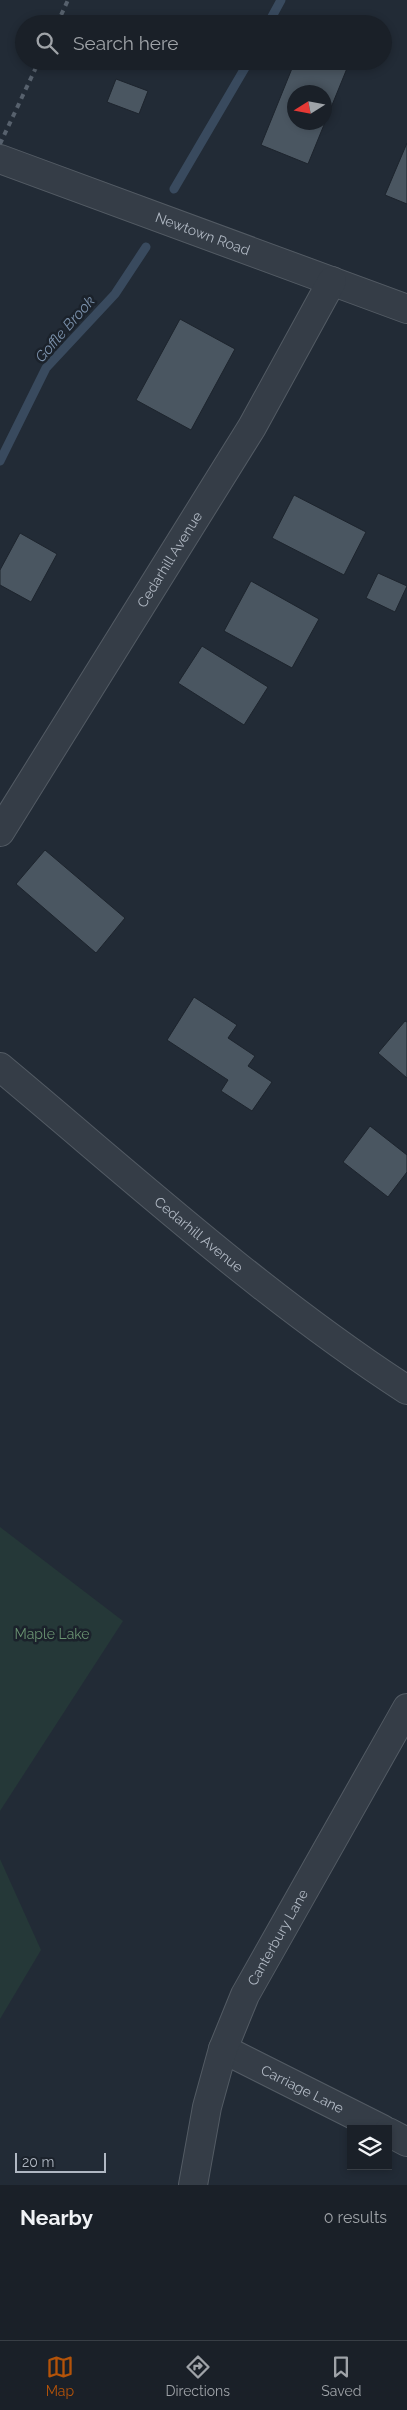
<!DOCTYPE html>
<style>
body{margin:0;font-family:Raleway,sans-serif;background:#232830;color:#f1f3f6}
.controls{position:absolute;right:15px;bottom:15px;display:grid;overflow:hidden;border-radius:0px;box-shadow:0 2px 8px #0003}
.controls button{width:45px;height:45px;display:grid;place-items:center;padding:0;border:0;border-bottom:1px solid #383e45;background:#1a2028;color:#f1f3f6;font:25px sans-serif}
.compass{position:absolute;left:287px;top:85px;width:45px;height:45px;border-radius:50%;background:#1a2028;box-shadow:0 2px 8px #0003;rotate:259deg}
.scale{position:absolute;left:15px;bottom:12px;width:91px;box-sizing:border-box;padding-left:5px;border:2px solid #b0b8c3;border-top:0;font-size:14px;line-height:18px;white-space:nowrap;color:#b0b8c3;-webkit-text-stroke:4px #1b222b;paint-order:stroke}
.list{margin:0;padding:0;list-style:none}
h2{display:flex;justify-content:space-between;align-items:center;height:65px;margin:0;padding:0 20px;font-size:21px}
h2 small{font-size:16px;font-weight:400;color:#9fa3a8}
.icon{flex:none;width:28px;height:28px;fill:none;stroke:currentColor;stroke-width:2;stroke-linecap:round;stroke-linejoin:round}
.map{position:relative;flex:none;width:407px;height:2185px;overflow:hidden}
.search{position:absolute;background:#1a2028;box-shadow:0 2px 8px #0003;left:15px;right:15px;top:15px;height:55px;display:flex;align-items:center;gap:12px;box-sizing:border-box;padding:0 18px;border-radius:28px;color:#9fa3a8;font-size:19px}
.sheet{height:155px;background:#1a2028}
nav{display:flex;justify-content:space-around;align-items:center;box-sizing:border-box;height:70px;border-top:1px solid #383e45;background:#1a2028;font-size:14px;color:#9fa3a8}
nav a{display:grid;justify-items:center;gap:2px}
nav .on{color:#b45309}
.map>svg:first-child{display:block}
</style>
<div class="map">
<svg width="407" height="2185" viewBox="0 0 407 2185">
<rect width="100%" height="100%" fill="#222b36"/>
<path fill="#253838" d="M0,1527L123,1621L0,1811Z
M0,1859L41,1950L0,2019Z"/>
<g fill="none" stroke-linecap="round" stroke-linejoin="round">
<path stroke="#394a5e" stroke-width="9" d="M268,24L281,0
M174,189L249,61
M0,461L46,368L115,294L146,247"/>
</g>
<path fill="#4a5661" stroke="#1d242d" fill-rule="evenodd" d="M295,61H350L308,164L261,145ZM294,92H324V122H294Z
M116,79L148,91L139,114L107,102Z
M407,143V204L385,195Z
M180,319L235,349L191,430L136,400Z
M294,495L366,532L344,575L272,538Z
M20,533L57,554L31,602L0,585V570Z
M378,573L407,586L395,612L366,598Z
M251,581L319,619L292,668L224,631Z
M202,646L268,687L244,725L178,683Z
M45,850L125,918L96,953L16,884Z
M194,997L237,1025L228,1038L255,1056L248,1066L272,1082L252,1111L221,1091L228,1080L167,1040Z
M405,1021L407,1022V1078L378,1053Z
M370,1126L407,1155V1172L388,1197L343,1162Z"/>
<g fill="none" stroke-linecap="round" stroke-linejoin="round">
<g stroke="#535b64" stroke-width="30">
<g id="minor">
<path id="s1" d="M0,159L407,309"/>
<path id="s2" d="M0,832L252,427L332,281"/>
<path id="s3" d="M0,1067C133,1178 262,1296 407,1390"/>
<path id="s4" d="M223,2049L382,2129"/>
<path d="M388,2132L407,2142"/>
<path id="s5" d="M193,2185L207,2107L223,2049L245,1995L407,1708"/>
</g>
</g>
<use href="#minor" stroke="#353d47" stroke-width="28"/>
<path stroke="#57616d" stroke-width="4" stroke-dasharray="5 5" stroke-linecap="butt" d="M57,24L68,0
M0,144L39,61"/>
</g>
<g text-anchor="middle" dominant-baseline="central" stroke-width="5" stroke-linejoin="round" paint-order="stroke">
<g font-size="14" fill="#b0b8c3" stroke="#1b222b">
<text stroke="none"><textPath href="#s1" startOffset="216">Newtown Road</textPath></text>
<text stroke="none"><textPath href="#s2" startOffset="321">Cedarhill Avenue</textPath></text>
<text stroke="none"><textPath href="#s3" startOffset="260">Cedarhill Avenue</textPath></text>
<text stroke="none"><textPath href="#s5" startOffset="264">Canterbury Lane</textPath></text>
<text stroke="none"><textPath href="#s4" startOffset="89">Carriage Lane</textPath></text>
</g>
<g font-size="14" fill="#699271" stroke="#1b222b">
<text x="52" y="1634">Maple Lake</text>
</g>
<g font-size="15" font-style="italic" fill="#7a90aa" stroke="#1b222b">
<text transform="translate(65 329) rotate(-49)">Goffle Brook</text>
</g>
</g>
</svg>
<div class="controls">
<button><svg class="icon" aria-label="layers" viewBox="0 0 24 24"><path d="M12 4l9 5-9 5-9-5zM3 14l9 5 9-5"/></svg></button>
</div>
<svg class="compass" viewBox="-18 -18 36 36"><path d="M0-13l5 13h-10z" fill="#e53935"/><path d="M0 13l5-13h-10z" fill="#9fa3a8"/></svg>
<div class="scale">20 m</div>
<div class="search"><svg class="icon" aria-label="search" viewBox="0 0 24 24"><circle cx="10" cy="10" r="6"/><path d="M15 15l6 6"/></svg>Search here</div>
</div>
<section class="sheet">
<h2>Nearby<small>0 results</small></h2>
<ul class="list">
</ul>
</section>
<nav>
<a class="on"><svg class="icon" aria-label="map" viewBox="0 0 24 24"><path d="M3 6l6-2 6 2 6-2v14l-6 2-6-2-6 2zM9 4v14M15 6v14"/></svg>Map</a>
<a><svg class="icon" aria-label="directions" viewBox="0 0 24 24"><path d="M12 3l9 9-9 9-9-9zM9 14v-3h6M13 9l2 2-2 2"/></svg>Directions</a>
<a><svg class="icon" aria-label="saved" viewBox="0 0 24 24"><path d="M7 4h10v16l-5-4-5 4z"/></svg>Saved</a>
</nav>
